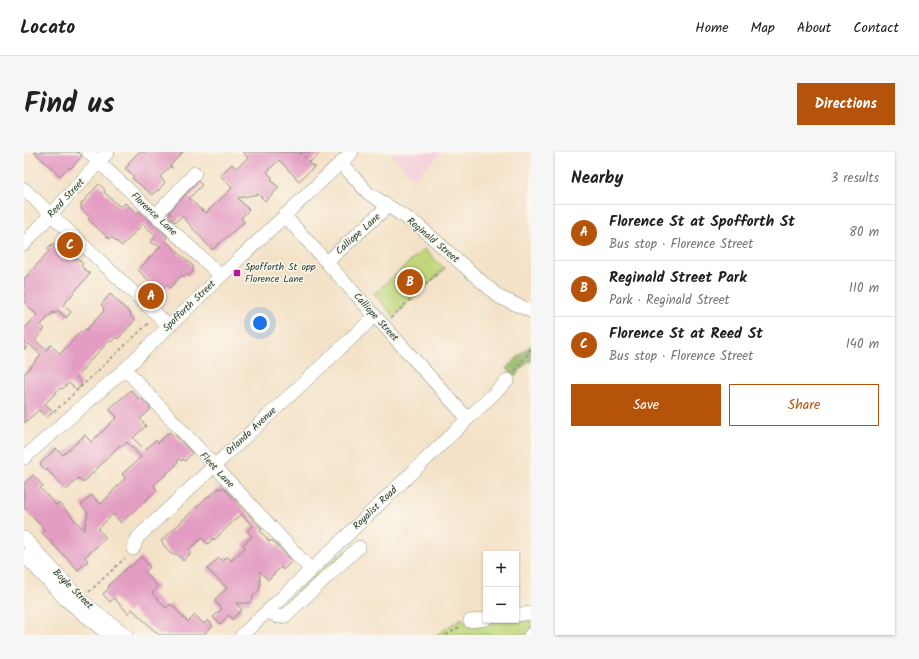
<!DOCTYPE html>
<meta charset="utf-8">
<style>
body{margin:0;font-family:Kalam,sans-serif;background:#f6f6f6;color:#202124}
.controls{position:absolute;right:12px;bottom:12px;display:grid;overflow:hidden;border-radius:0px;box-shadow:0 1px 3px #0004}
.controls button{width:36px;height:36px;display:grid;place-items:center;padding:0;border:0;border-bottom:1px solid #e0e0e0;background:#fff;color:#202124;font:20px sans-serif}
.you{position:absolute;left:236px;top:171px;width:14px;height:14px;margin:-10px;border:3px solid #fff;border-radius:50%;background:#1a73e8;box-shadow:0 0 0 6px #1a73e833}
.badge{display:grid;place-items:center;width:26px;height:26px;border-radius:50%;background:#b45309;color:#fff;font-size:13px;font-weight:700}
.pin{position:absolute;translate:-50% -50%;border:2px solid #fff;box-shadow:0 1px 4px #0006}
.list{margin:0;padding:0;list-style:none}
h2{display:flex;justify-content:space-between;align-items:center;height:52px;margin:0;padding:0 16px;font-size:17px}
h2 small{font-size:13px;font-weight:400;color:#757577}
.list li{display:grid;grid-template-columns:26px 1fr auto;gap:12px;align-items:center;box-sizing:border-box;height:56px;padding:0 16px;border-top:1px solid #e0e0e0}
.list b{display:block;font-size:15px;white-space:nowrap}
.list p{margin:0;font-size:13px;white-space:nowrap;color:#757577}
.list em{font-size:13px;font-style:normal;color:#757577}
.actions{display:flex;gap:8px;padding:12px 16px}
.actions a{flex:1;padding:9px 0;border:1px solid #b45309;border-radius:0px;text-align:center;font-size:14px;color:#b45309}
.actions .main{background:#b45309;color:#fff}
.map{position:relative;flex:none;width:507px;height:483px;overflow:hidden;border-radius:0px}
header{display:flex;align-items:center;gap:24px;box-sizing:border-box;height:56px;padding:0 20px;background:#fff;border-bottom:1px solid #e0e0e0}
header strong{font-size:19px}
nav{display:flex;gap:22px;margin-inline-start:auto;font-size:14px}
.intro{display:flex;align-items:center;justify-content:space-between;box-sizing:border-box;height:96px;padding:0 24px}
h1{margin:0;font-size:28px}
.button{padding:10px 18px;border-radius:0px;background:#b45309;color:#fff;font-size:14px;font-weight:700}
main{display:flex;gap:24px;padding:0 24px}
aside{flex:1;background:#fff;border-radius:0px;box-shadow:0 1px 3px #0004}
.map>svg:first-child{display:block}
</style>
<header>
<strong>Locato</strong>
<nav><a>Home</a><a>Map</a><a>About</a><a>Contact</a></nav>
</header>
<div class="intro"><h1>Find us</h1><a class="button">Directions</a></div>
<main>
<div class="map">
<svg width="507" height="483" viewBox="0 0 507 483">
<rect width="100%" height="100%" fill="#fbf7ec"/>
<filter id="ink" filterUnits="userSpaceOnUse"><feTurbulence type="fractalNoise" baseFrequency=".025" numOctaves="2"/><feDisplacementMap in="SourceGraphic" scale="8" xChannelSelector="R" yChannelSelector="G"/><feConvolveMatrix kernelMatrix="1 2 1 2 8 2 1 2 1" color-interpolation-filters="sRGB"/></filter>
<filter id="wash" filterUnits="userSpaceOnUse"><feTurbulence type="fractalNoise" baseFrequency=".012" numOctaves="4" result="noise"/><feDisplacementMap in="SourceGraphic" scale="16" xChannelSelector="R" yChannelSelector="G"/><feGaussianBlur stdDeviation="0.9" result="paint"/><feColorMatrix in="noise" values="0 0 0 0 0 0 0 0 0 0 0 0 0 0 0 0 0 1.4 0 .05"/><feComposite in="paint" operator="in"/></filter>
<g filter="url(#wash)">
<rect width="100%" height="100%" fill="#f4e2c8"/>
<path fill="#f4cfdc" d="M366,0H418L390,26Z"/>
<path fill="#c0d67a" stroke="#708a57" d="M400,97L421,117L370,164L350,142Z
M332,394L261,461L254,459L256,456L305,410Z
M438,466L445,475L470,468L503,467L507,470V483H412Z"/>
<path fill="#98b76a" stroke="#5c7a4f" d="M507,193V210L504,209L491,224L482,216Z"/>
<g id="blocks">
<path fill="#e39cc2" d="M10,0H54L58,4L46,17L45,15L36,24Z
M115,0H159L136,25L141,30L134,39L133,38L128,43L108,26L110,24L101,16L105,13L104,11Z
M218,0H297L285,11L290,15L275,29L255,8L243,20L248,25V29L255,36L241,49L234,42L214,46L225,58L217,66L220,70L188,98L158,64L151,70L144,64L147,62L145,60L174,29L178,33L165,46L178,59L179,58L182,61L208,36L196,23L208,12L212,16L224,6Z
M75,32L81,38L80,40L95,54L96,53L98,55L101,51L113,61L115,59L143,84L142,89L170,115L168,117L170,119L164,124L162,122L160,125L158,123L146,136L143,133L137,140L114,118L137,94L126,91L132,84L119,72L98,94L87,85L85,87L64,67L66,65L57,57V52Z
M29,91L35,98L38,96L51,108L53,106L59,112L57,114L66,122L39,153L47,160L42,166L34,158L30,162L29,160L17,173L21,177L11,188L22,198L27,193L36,202L57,179L58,181L61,177L62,178L80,159L79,158L80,156L77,153L86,142L107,162L106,163L111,168L94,187L92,185L87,190L85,189L59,216V218L52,225L58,232L53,238L45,231L38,237L36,236L21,252L29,259L23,266L15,258L0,271V222L17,203L5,192L0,198V177L13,163L0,150V127L25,99L23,97Z
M107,238L115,247H118L127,257L116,267L122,274L109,286L121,298L132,288L134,291L145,280L149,283L150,282L168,301L161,309L159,307L158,309L155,307L152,313L130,333L133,338L97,371L89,362L74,377L82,386L61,405L64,409L54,418L18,381L21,378L0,356V331L9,323L19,334L16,336L32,353L35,351L60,378L64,361L57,353L67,343L77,352L101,326L98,322L117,305L103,290L98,295L96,293L59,331L55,326L42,338L23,317L22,319L16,312L32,296L39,303L61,283L67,290L93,265L85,257Z
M199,335L238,377L236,379L246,390L248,388L268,409L259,418L257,415L244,428L236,419V437L229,444V447L225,451H212L218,458L208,467L205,463L196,472L189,465L198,457L190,448L203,436L183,417L195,406L198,409L203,404L207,409L221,396L219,393L228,384L223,379L229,374L217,362L190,388L189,386L184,392L178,386L165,398L167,401L159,409L152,401L150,403L146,401L137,389L184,344L185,345L195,336L196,337Z
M117,405L126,415L121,420L134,435L128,441L142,456L147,452L164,470L171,463L180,472L184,468L189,474L179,483H135L108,457L104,461L90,446L86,450L79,442L85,436L84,434L105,414L106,415Z"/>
</g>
</g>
<g filter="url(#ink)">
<use href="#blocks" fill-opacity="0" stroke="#8a907e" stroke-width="1"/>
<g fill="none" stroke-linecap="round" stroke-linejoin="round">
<g stroke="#8a907e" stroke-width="14">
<path id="minor" d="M64,0L197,124
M317,11L344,41L395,74L475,145L507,159
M0,37L145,174
M132,63L171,21
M260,63L444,267
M0,92L84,0
M303,110L364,54
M101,217L287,418
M0,306L101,217L197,124L328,0
M0,386L57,448L102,483
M109,397L114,385L351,164
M0,403L41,447L85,483
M243,459L254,465L261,464L335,395
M492,463L507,461
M446,469L462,467
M218,483L287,418L484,228
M506,483L507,482"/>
</g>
<path stroke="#8a907e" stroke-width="1.5" stroke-dasharray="3 3" stroke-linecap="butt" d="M276,0L292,16
M146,14L150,17
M367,166L422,113
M491,219L507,197
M30,260L125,171
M65,440L101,406
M422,483L436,475"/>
<use href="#minor" stroke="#fff" stroke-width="13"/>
</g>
</g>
<rect fill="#b5179e" stroke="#fbf7ec" stroke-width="1.5" x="209" y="117" width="8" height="8" rx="2"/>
<g text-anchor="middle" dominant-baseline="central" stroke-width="3" stroke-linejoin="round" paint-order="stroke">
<g font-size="10" fill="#1f3d34" stroke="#fbf7ec">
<text transform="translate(42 46) rotate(-47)">Reed Street</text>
<text transform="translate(130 62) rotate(43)">Florence Lane</text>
<text transform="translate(334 82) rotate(-42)">Calliope Lane</text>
<text transform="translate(409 88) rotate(40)">Reginald Street</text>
<text transform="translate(165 154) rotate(-44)">Spofforth Street</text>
<text transform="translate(352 165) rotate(48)">Calliope Street</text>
<text transform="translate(227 279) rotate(-43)">Orlando Avenue</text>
<text transform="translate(193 318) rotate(47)">Fleet Lane</text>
<text transform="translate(351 356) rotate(-44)">Royalist Road</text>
<text transform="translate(49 437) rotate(45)">Boyle Street</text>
</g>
<g font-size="10" fill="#1f3d34" stroke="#fbf7ec" text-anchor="start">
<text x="221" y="115">Spofforth St opp<tspan x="221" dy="12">Florence Lane</tspan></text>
</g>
</g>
</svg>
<div class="controls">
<button>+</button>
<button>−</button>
</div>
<div class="you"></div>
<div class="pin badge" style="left:127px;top:144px">A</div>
<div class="pin badge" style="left:386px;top:130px">B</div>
<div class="pin badge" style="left:46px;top:93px">C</div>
</div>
<aside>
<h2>Nearby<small>3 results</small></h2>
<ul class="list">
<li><span class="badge">A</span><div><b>Florence St at Spofforth St</b><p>Bus stop · Florence Street</p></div><em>80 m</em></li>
<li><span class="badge">B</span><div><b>Reginald Street Park</b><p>Park · Reginald Street</p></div><em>110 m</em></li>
<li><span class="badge">C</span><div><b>Florence St at Reed St</b><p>Bus stop · Florence Street</p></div><em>140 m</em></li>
</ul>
<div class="actions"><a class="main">Save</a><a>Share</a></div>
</aside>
</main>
